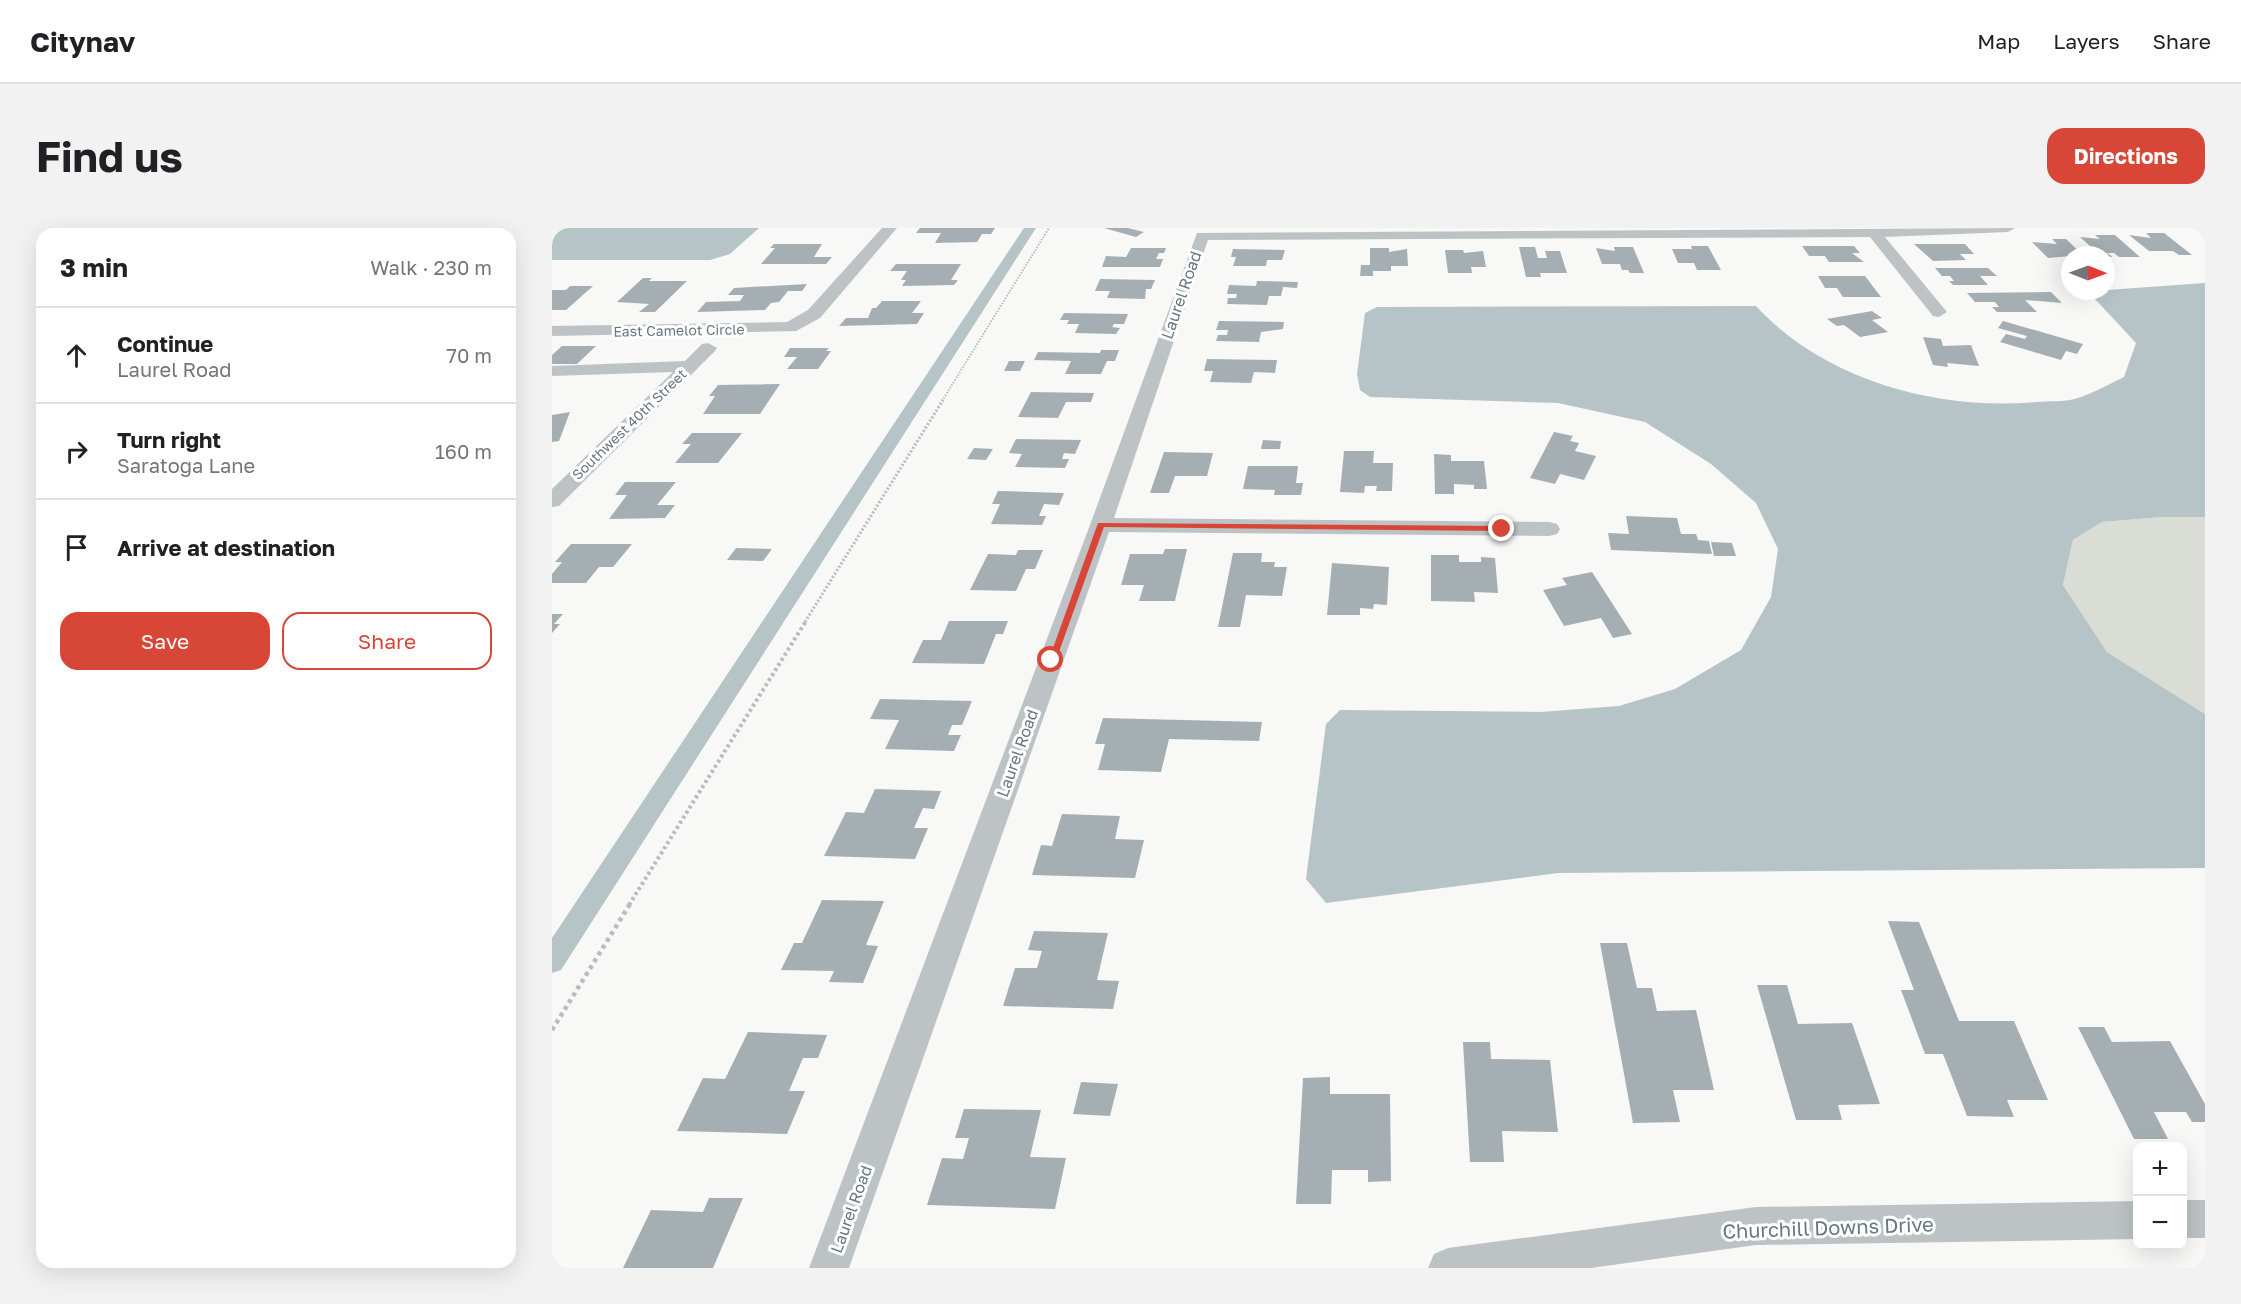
<!DOCTYPE html>
<meta charset="utf-8">
<style>
body{margin:0;font-family:"Golos Text",sans-serif;background:#f2f2f2;color:#202124}
.controls{position:absolute;right:18px;bottom:18px;display:grid;overflow:hidden;border-radius:12px;box-shadow:0 6px 24px #0002}
.controls button{width:54px;height:54px;display:grid;place-items:center;padding:0;border:0;border-bottom:2px solid #e0e0e0;background:#fff;color:#202124;font:30px sans-serif}
.compass{position:absolute;left:1509px;top:18px;width:54px;height:54px;border-radius:50%;background:#fff;box-shadow:0 6px 24px #0002;rotate:91deg}
.stop{position:absolute;width:18px;height:18px;margin:-14px;border:4px solid #d74637;border-radius:50%;background:#fff}
.stop.end{background:#d74637;border-color:#fff;box-shadow:0 2px 6px #0008}
.list{margin:0;padding:0;list-style:none}
h2{display:flex;justify-content:space-between;align-items:center;height:78px;margin:0;padding:0 24px;font-size:26px}
h2 small{font-size:20px;font-weight:400;color:#757577}
.list li{display:grid;grid-template-columns:39px 1fr auto;gap:18px;align-items:center;box-sizing:border-box;height:96px;padding:0 24px;border-top:2px solid #e0e0e0}
.list b{display:block;font-size:22px;white-space:nowrap}
.list p{margin:0;font-size:20px;white-space:nowrap;color:#757577}
.list em{font-size:20px;font-style:normal;color:#757577}
.actions{display:flex;gap:12px;padding:18px 24px}
.actions a{flex:1;padding:14px 0;border:2px solid #d74637;border-radius:18px;text-align:center;font-size:21px;color:#d74637}
.actions .main{background:#d74637;color:#fff}
.icon{flex:none;width:33px;height:33px;fill:none;stroke:currentColor;stroke-width:2;stroke-linecap:round;stroke-linejoin:round}
.map{position:relative;flex:none;width:1653px;height:1040px;overflow:hidden;border-radius:18px}
header{display:flex;align-items:center;gap:36px;box-sizing:border-box;height:84px;padding:0 30px;background:#fff;border-bottom:2px solid #e0e0e0}
header strong{font-size:28px}
nav{display:flex;gap:33px;margin-inline-start:auto;font-size:21px}
.intro{display:flex;align-items:center;justify-content:space-between;box-sizing:border-box;height:144px;padding:0 36px}
h1{margin:0;font-size:42px}
.button{padding:15px 27px;border-radius:18px;background:#d74637;color:#fff;font-size:21px;font-weight:700}
main{display:flex;gap:36px;padding:0 36px}
aside{flex:1;background:#fff;border-radius:18px;box-shadow:0 6px 24px #0002}
.map>svg:first-child{display:block}
</style>
<header>
<strong>Citynav</strong>
<nav><a>Map</a><a>Layers</a><a>Share</a></nav>
</header>
<div class="intro"><h1>Find us</h1><a class="button">Directions</a></div>
<main>
<aside>
<h2>3 min<small>Walk · 230 m</small></h2>
<ul class="list">
<li><svg class="icon" aria-label="ahead" viewBox="0 0 24 24"><path d="M12 20V5M6 11l6-6 6 6"/></svg><div><b>Continue</b><p>Laurel Road</p></div><em>70 m</em></li>
<li><svg class="icon" aria-label="right" viewBox="0 0 24 24"><path d="M7 20v-9h11M14 6l5 5-5 5"/></svg><div><b>Turn right</b><p>Saratoga Lane</p></div><em>160 m</em></li>
<li><svg class="icon" aria-label="arrive" viewBox="0 0 24 24"><path d="M6 21V4h12l-3 4 3 4H6"/></svg><div><b>Arrive at destination</b></div></li>
</ul>
<div class="actions"><a class="main">Save</a><a>Share</a></div>
</aside>
<div class="map">
<svg width="1653" height="1040" viewBox="0 0 1653 1040">
<rect width="100%" height="100%" fill="#f8f8f6"/>
<path fill="#d9ddd5" d="M1610,289H1653V486L1555,424L1511,357L1521,312L1550,294Z"/>
<path fill="#b7c4c7" d="M4,0H207L178,26L158,32H0V2Z
M1653,55V289H1610L1550,294L1521,312L1511,357L1555,424L1653,486V640L1006,645L774,675L754,651L774,496L788,482L988,484L1067,478L1123,461L1189,422L1219,369L1226,321L1204,275L1159,236L1093,194L1006,175L818,169L808,162L805,146L813,85L825,79L1204,78C1273,153 1387,183 1485,174C1498,173 1514,174 1526,170C1542,165 1557,156 1572,149L1584,115L1543,71L1541,63Z"/>
<g fill="none" stroke-linecap="round" stroke-linejoin="round">
<path fill="#b7c4c7" fill-rule="evenodd" d="M472,0H484L9,742L0,745V710Z"/>
</g>
<path fill="#a5afb3" d="M368,0H443L439,6H430L425,14L383,15L389,5H364Z
M552,0H576L592,4L584,9Z
M1594,5H1612L1640,27H1627L1621,23H1597L1577,7L1599,10Z
M1543,7H1563L1588,29H1567L1562,25H1555L1561,29L1548,27L1528,9L1548,11Z
M1500,11H1514L1531,27L1496,30L1480,14L1505,16Z
M222,16H270L262,29H280L274,36H209L223,20H218Z
M1362,16H1413L1422,26H1408L1414,32L1381,33Z
M1139,18H1156L1169,42H1145L1142,35H1126L1120,21H1140Z
M1250,18H1302L1308,25H1300L1312,34H1277L1273,28H1257Z
M967,19H983L986,30H995L993,23H1008L1015,45H988L989,49H974Z
M1062,19H1081L1092,45H1078L1076,42H1070L1068,36H1050L1044,20L1063,23Z
M579,20H614L612,25H607L604,31H611L608,39H550L554,28L574,29Z
M818,20H837V24L855,21L856,38H839V43H821V48H808L809,37H818Z
M681,21L733,22L730,32H715L714,38H681L684,29H679Z
M893,22H911L912,25L931,23L934,39H919L920,45H896Z
M344,36H409L399,52H406L402,57L350,58L354,52H349L355,43H338Z
M1383,40H1436L1445,48H1428L1436,57H1401L1397,53H1402L1398,48H1390Z
M1266,48H1313L1329,69H1291L1285,60H1273Z
M91,50H100L97,53H135L103,84H87L97,76L65,74Z
M548,51L603,52L599,61H594L593,71L555,70L558,63H543Z
M705,53L746,54L745,60L731,59L729,68H717L715,77L675,76L676,70H684L685,66H675L677,57L704,58Z
M255,56L250,63H236L227,74L219,75L213,82L145,84L154,74L188,73L192,67H176L182,60Z
M18,58H41L14,82H0V62H14Z
M1499,64L1510,75L1473,72L1485,84H1445L1440,79H1447L1443,74H1423L1415,65Z
M330,73H369L360,85H372L365,96L287,98L294,90H316L320,80H324Z
M1320,83L1330,90L1320,92L1336,104L1308,109L1292,97L1285,98L1275,91Z
M512,85L576,86L572,96H562L560,99L568,100L564,106L523,105L527,96H515L517,92H508Z
M667,93L732,94L731,101L709,104L707,114L664,113L666,107H675L676,102H664Z
M1451,93L1531,116L1525,126L1514,123L1509,132L1448,114L1454,106L1473,111L1475,108L1446,100Z
M1371,109L1389,111L1391,118L1419,117L1427,138L1395,135L1396,139L1381,137Z
M10,118H44L25,136H0V127Z
M238,120H277L274,123H279L266,141H235L245,129H232Z
M549,122H567L563,133H555L549,146H513L519,133L482,132L486,124L548,125Z
M655,131L725,132L723,145L702,144L699,155L658,154L661,143H652Z
M457,133H473L468,143H452Z
M228,156L208,186H151L163,168H157L166,157Z
M479,164L542,165L539,174H514L506,190L466,189Z
M18,184L7,213L0,214V187Z
M1002,204L1021,208L1018,213L1027,215L1023,223L1044,228L1032,252L1008,246L1003,256L978,250Z
M140,205H190L166,235H123L139,216H130Z
M464,211L529,212L523,226L512,225L510,231H517L513,240L463,239L470,226L457,225Z
M711,212L729,213L728,221H709Z
M422,220L441,221L434,232L415,231Z
M792,223H822L821,235H841L840,263H824L825,258H813L812,265L788,264Z
M612,224L661,225L655,248H623L617,265H598Z
M882,226L899,227V233H932L935,261H922V257L902,256V266H883Z
M696,238H746L744,255H751L749,267H722L723,262L691,261Z
M73,254H124L105,277H123L113,290L57,291L75,267H63Z
M446,263L512,265L507,277L492,276L487,288H494L490,297L439,296L448,276H440Z
M1074,288L1125,290L1129,306H1144L1146,312L1157,313L1160,326L1059,322L1056,305L1077,306Z
M1159,314L1180,315L1184,328H1162Z
M19,316H80L61,339H47L34,355H0V346L10,334H3Z
M184,320L220,321L211,333L175,332Z
M613,321H635L623,373H587L592,357H569L578,326H611Z
M466,322H491L483,341H474L464,363L418,362L436,326L464,327Z
M681,325H710L709,334H723L722,339H735L730,368L694,367L688,399H666Z
M879,327H907V334H929V329L943,330L946,365L922,364L923,374L879,373Z
M780,335L837,339L835,377L822,376L821,381L808,380V387H775Z
M1040,344L1080,406L1061,410L1049,390L1012,398L991,362L1015,357L1010,350Z
M0,386H11L2,396H8L0,405Z
M397,393H456L451,406H444L432,436L360,435L371,412H389Z
M328,471L420,473L410,497H400L396,507H409L402,523L333,521L347,492L318,491Z
M551,490L710,494L707,513L617,511L609,544L546,542L553,516H543Z
M323,561L389,563L382,581L371,580L362,600H376L363,631L272,628L294,584L312,585Z
M510,586L568,588L563,611L592,612L583,650L480,647L489,617L500,618Z
M270,672L332,673L314,717L326,718L311,755L277,754L282,743L229,742L242,715H250Z
M1336,693L1367,694L1407,793H1462L1496,872H1455L1462,889L1415,888L1391,826H1373L1349,762H1362Z
M482,703L556,705L545,752L567,753L561,781L451,778L463,740H485L490,723L476,722Z
M1048,715H1075L1085,760H1100L1105,783L1144,782L1162,862H1121L1128,894L1081,895Z
M1205,757H1235L1246,796L1300,795L1328,876L1286,877L1290,892H1244Z
M1526,799H1552L1560,814L1618,813L1653,876V894H1640L1634,884H1602L1616,911H1582Z
M196,804L275,807L266,830H251L237,863H253L235,906L125,903L151,850L173,851Z
M911,814H938L939,831L998,832L1006,904L950,903L952,934H918Z
M778,849V866H838L839,953L816,954V942H780L779,976H744L751,850Z
M529,854L566,856L558,888L521,886Z
M412,881L489,882L478,929L514,930L503,981L375,977L390,930L411,931L417,910H403Z
M157,970H191L161,1040H71L99,982L151,984Z"/>
<g fill="none" stroke-linecap="round" stroke-linejoin="round">
<path stroke="#b8bcbe" stroke-width="2" stroke-dasharray="1.5 1.5" stroke-linecap="butt" d="M390,173L497,0"/>
<path stroke="#b8bcbe" stroke-width="3" stroke-dasharray="2 2" stroke-linecap="butt" d="M253,394L391,172"/>
<path stroke="#b8bcbe" stroke-width="4" stroke-dasharray="3 3" stroke-linecap="butt" d="M77,677L254,393"/>
<path stroke="#b8bcbe" stroke-width="4.5" stroke-dasharray="4 4" stroke-linecap="butt" d="M0,802L78,676"/>
<path fill="#bdc3c5" fill-rule="evenodd" d="M330,0H345L268,90L244,103L0,108V98L235,94L256,82Z
M1463,0L1456,4L1333,9L1395,84L1387,89L1381,88L1318,9L656,12L562,290L997,294L1005,296L1008,301L1005,306L997,308L557,304L297,1040H257L538,297L645,5Z
M156,115L165,120L162,124L7,278L0,279V261L121,144L0,148V138L133,133L150,116Z
M1630,972H1653V1010H1630Z
M1586,973V1011L1204,1017L1039,1040H876L882,1026L896,1020L1204,979Z"/>
</g>
<path fill="#d74637" d="M546,295L950,298L954,301L950,303L552,299L504,432L496,434Z"/>
<g text-anchor="middle" dominant-baseline="central" stroke-width="6" stroke-linejoin="round" paint-order="stroke">
<g font-size="14" fill="#66777f" stroke="#fff">
<text transform="translate(127 102) rotate(-1)">East Camelot Circle</text>
<text transform="translate(77 196) rotate(-44)">Southwest 40th Street</text>
</g>
<g font-size="16" fill="#66777f" stroke="#fff">
<text transform="translate(629 67) rotate(-71)">Laurel Road</text>
<text transform="translate(465 525) rotate(-70)">Laurel Road</text>
<text transform="translate(299 981) rotate(-70)">Laurel Road</text>
</g>
<g font-size="20" fill="#66777f" stroke="#fff">
<text transform="translate(1276 999) rotate(-2)">Churchill Downs Drive</text>
</g>
</g>
</svg>
<div class="controls">
<button>+</button>
<button>−</button>
</div>
<svg class="compass" viewBox="-18 -18 36 36"><path d="M0-13l5 13h-10z" fill="#e53935"/><path d="M0 13l5-13h-10z" fill="#757577"/></svg>
<div class="stop" style="left:499px;top:432px"></div>
<div class="stop end" style="left:950px;top:301px"></div>
</div>
</main>
